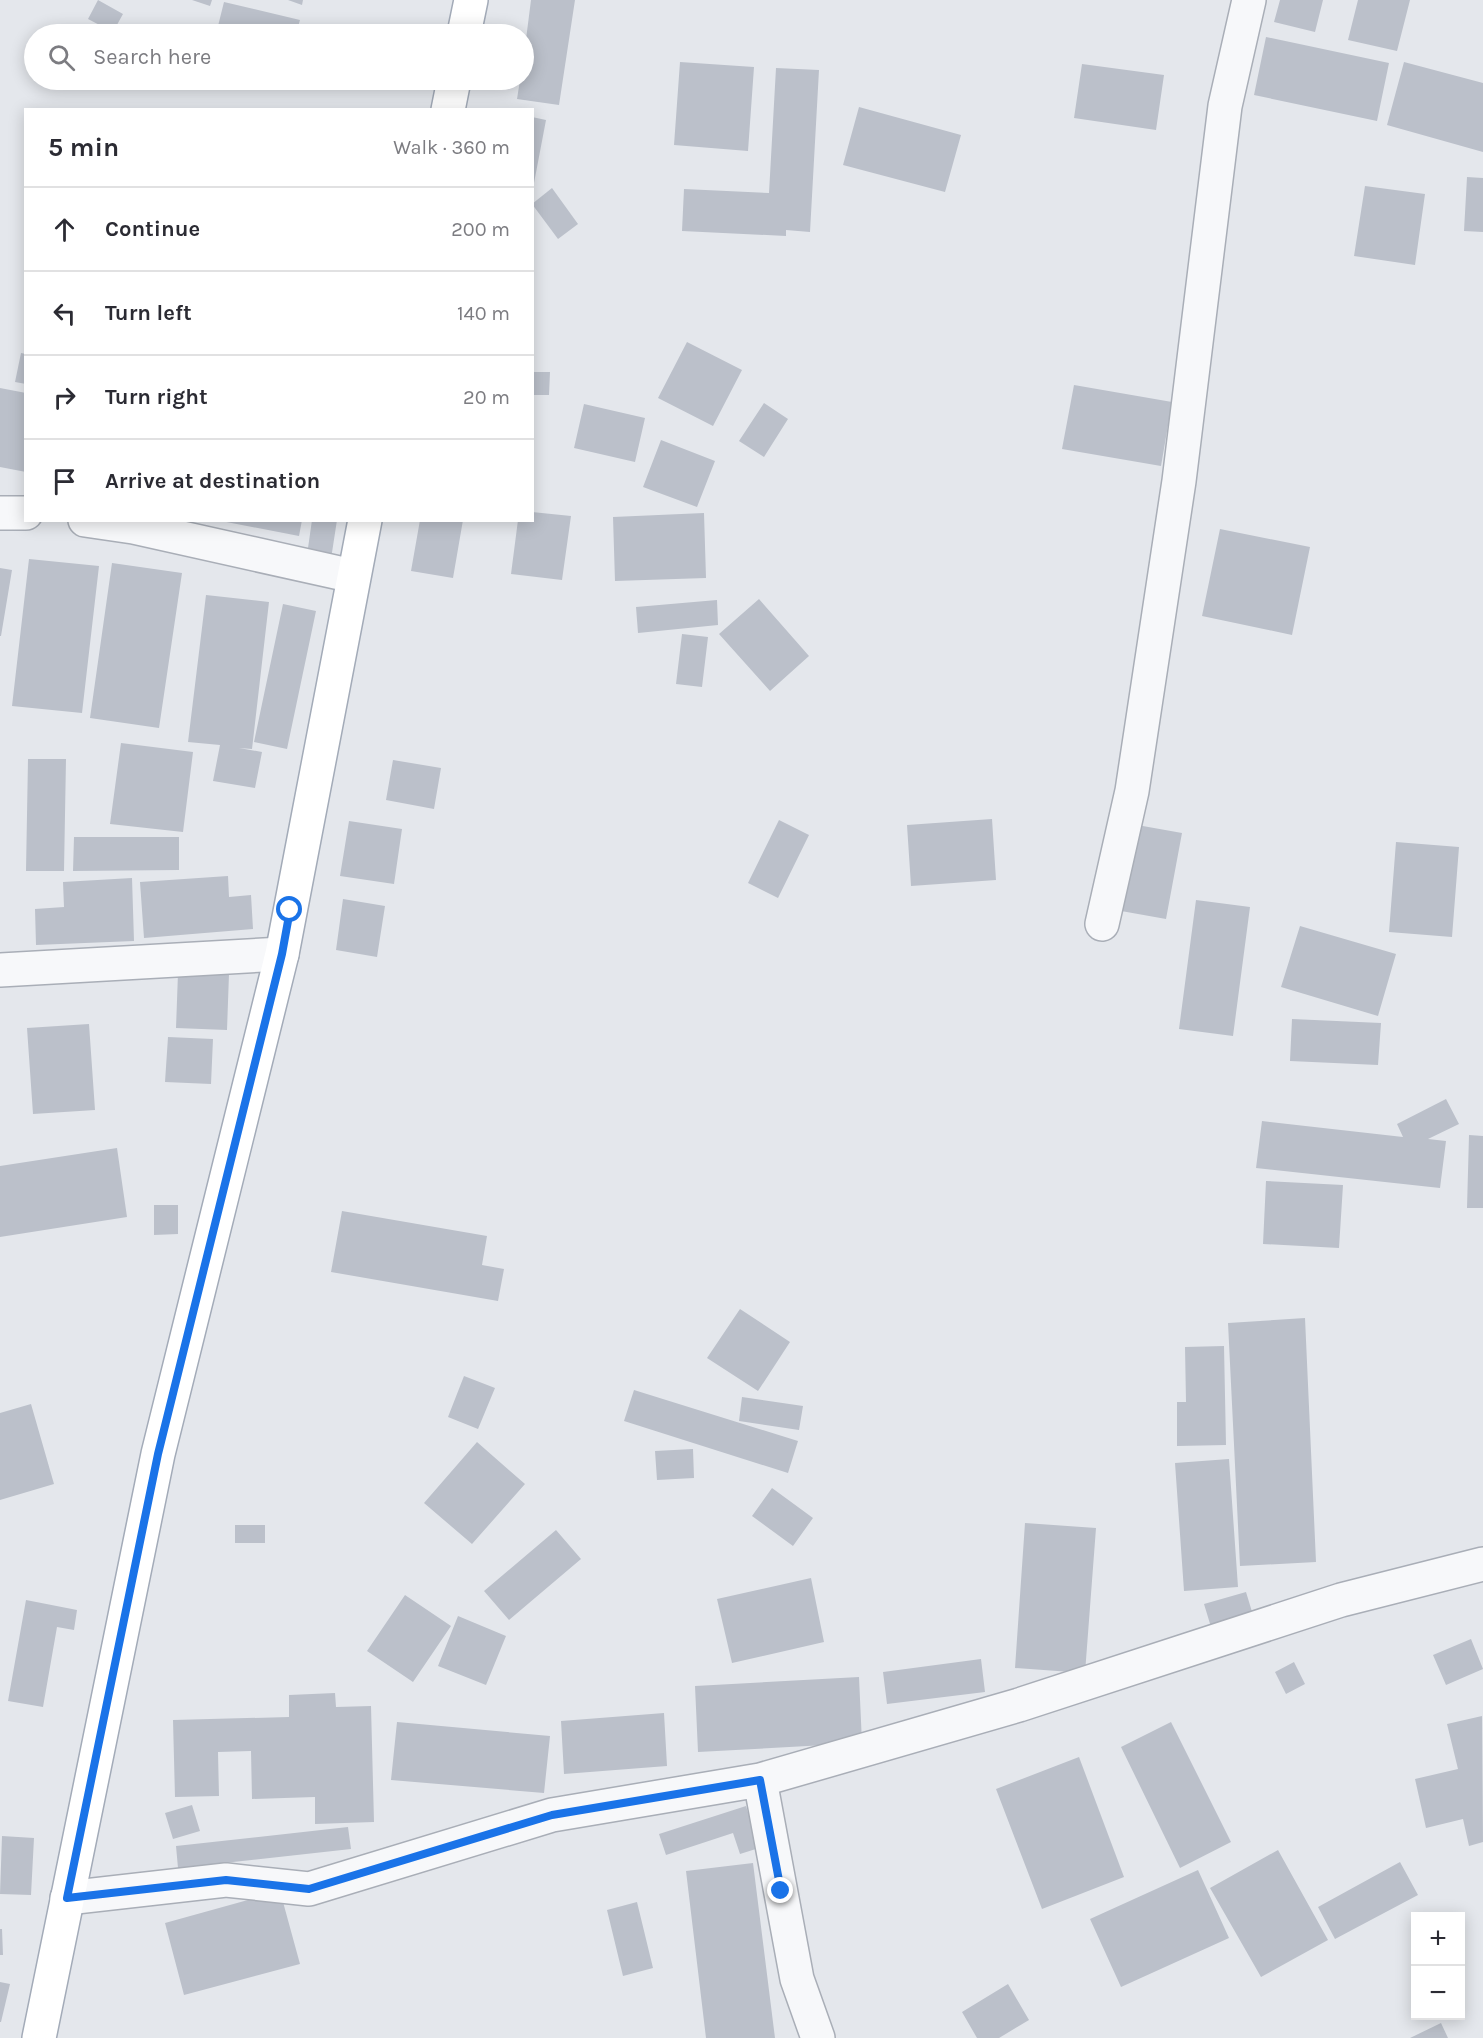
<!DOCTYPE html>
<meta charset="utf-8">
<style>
body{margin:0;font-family:Karla,sans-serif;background:#f7f7f7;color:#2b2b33}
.controls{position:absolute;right:18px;bottom:18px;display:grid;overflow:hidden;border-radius:0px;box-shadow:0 3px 15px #0003}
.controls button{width:54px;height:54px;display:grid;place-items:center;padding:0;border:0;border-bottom:2px solid #e1e1e2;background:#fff;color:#2b2b33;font:30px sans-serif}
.stop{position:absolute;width:18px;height:18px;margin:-14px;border:4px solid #1a73e8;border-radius:50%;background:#fff}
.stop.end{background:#1a73e8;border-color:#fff;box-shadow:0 2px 6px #0008}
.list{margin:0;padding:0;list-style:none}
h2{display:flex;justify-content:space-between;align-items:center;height:78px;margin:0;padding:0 24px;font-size:26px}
h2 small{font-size:20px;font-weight:400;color:#7c7c81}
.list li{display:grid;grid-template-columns:39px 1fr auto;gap:18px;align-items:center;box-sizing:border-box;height:84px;padding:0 24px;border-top:2px solid #e1e1e2}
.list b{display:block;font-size:22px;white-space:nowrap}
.list em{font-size:20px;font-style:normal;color:#7c7c81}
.icon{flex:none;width:33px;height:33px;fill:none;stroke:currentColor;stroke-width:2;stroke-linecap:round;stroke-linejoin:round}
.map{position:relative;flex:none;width:1483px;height:2038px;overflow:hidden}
.search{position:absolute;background:#fff;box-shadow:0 3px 15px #0003;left:24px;top:24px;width:510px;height:66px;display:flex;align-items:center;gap:15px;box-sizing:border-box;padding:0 21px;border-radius:33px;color:#7c7c81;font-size:22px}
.panel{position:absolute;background:#fff;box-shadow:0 3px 15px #0003;left:24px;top:108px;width:510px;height:414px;border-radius:0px}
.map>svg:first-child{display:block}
</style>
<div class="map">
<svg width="1483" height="2038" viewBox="0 0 1483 2038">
<rect width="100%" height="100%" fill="#e4e7ec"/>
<path fill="#bbc0ca" d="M98,0L123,14L113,32L88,19Z
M192,0H212L210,6Z
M288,0H303L302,5Z
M531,0H575L559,105L517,99L520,80H524V55Z
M1280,0H1323L1315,32L1274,22Z
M1358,0H1410L1397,51L1348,40Z
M224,2L300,20L296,34H216Z
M1266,37L1389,63L1377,121L1254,95Z
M680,62L754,67L748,151L674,145Z
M1404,62L1483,83V152L1387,125Z
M1082,64L1164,75L1156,130L1074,118Z
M776,68L819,70L810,232L786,230V236L682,231L684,189L769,193Z
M859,107L961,135L945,192L843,165Z
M532,117L546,120L534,183H532Z
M1467,177L1483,178V232L1464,231Z
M1365,186L1425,194L1415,265L1354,256Z
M552,188L578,224L558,239L532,204Z
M687,342L742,370L713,426L658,398Z
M21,353L26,354V384L15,382Z
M532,372H550L549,395H532Z
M1074,385L1172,402L1161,466L1062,449Z
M0,388L26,393V472L0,467Z
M764,403L788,419L764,457L739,441Z
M584,404L645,418L635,462L574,448Z
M661,440L715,461L697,507L643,487Z
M532,512L571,516L562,580L511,574L518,520H532Z
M704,513L706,578L615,581L613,517Z
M216,520H302L299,536Z
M312,520H337L331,559L307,555Z
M420,520H463L453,578L411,571Z
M1220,529L1310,547L1292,635L1202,616Z
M29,559L99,566L82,713L12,706Z
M112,563L182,573L159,728L90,718Z
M0,568L12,570L1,636H0Z
M206,595L269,602L252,749L239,748L262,752L255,788L213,781L220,745L188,742Z
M759,599L809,656L770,691L719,634Z
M717,600L718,625L638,633L636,607Z
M283,604L316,611L287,749L254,742Z
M682,634L708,637L702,687L676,684Z
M121,743L193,752L183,832L110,824Z
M28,759H66L64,871H26Z
M393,760L441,768L434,809L386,800Z
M992,819L996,880L911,886L907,825Z
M779,820L809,835L778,898L748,883Z
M349,821L402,829L394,884L340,876Z
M1126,823L1182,833L1166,919L1110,909Z
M74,837H179V870L73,871Z
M1396,842L1459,847L1452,937L1389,932Z
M228,876L229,897L251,895L253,929L144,938L140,882Z
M132,878L134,941L36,945L35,909L64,907L63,882Z
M343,899L385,906L377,957L336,950Z
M1196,900L1250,907L1233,1036L1179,1029Z
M1300,926L1396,954L1378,1016L1281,987Z
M178,973L229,974L227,1030L176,1028Z
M1292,1019L1381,1023L1378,1065L1290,1061Z
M89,1024L95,1110L33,1114L27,1028Z
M168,1037L213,1039L211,1084L165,1082Z
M1446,1099L1459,1124L1428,1139L1446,1141L1440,1188L1256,1168L1262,1121L1403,1137L1397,1124Z
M1469,1135L1483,1136V1208H1467Z
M117,1148L127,1217L0,1237V1166Z
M1266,1181L1343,1185L1339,1248L1263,1244Z
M154,1205H178V1234L154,1235Z
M342,1211L487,1236L482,1265L504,1269L498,1301L331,1272Z
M740,1309L790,1342L758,1391L707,1358Z
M1305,1318L1316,1562L1240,1566L1228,1323Z
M1224,1346L1226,1445L1177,1446V1402H1186L1185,1347Z
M464,1376L495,1388L478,1429L448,1417Z
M634,1390L798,1441L788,1473L624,1421Z
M742,1397L803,1406L799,1430L739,1421Z
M31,1404L54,1484L0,1500V1413Z
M477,1442L525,1484L472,1544L424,1503Z
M693,1449L694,1478L657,1480L655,1451Z
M1229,1459L1238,1587L1184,1591L1175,1463Z
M772,1488L813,1518L793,1546L752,1516Z
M1025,1523L1096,1528L1085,1673L1015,1668Z
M235,1525H265V1543H235Z
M556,1530L581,1559L509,1620L484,1591Z
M811,1578L824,1642L732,1663L717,1599Z
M1246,1592L1253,1615L1211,1627L1204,1604Z
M405,1595L451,1626L413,1682L367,1651Z
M26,1600L77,1610L74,1630L57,1627L43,1707L8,1701Z
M458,1616L506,1636L486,1685L438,1666Z
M1471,1639L1483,1669L1446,1685L1433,1655Z
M981,1659L985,1692L887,1704L883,1672Z
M1294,1662L1305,1684L1286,1694L1275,1672Z
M859,1677L862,1743L698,1752L695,1686Z
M335,1693L336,1707L371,1706L374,1822L315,1824V1797L252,1799L251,1751L218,1752L219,1796L175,1797L173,1720L289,1717V1695Z
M664,1713L667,1766L564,1774L561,1721Z
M1482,1716L1483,1842L1469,1846L1463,1819L1426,1828L1415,1779L1458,1769L1447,1724Z
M397,1722L550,1736L544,1793L391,1780Z
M1171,1722L1231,1842L1180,1868L1121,1747Z
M1079,1757L1124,1877L1042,1909L996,1789Z
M192,1805L200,1831L173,1839L165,1813Z
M746,1806L759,1848L740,1854L733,1833L666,1855L659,1834Z
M348,1827L351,1849L178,1868L176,1846Z
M2,1836L34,1838L31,1895L0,1894Z
M1278,1850L1328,1940L1261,1977L1210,1888Z
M1400,1862L1418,1895L1335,1939L1318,1907Z
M753,1863L775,2038H706L686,1871Z
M1198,1870L1229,1938L1121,1987L1090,1919Z
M280,1891L300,1964L184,1995L165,1923Z
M637,1902L653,1968L623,1976L607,1910Z
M0,1929H2L3,1955H0Z
M0,1982L10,1984L1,2022H0Z
M1008,1984L1029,2020L999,2038H977L962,2012Z
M1441,2023L1448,2038H1410Z"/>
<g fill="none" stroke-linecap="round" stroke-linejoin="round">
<g stroke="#a9aeb7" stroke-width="36">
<path id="street" d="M0,513H26
M85,520L133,527L353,576
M1102,924L1132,791L1179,481L1225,106L1249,0
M0,970L282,954
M760,1780L797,1979L818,2038
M67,1898L226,1880L309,1889L552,1815L760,1780L1019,1705L1341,1600L1483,1564"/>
</g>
<g stroke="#a3abb8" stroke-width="36">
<path id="primary" d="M464,34L471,0
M448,110L454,80
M39,2038L158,1454L282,954L365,520"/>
</g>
<use href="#street" stroke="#f7f8fa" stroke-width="33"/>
<use href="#primary" stroke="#fff" stroke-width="33"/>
</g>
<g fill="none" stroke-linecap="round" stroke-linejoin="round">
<path stroke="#1a73e8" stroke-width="8" d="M290,910L282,954L158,1454L67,1898L226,1880L309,1889L552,1815L760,1780L781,1891"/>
</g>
</svg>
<div class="controls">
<button>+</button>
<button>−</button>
</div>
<div class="stop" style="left:290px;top:910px"></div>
<div class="stop end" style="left:781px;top:1891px"></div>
<div class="search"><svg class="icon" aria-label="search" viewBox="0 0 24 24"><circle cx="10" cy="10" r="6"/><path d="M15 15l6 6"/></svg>Search here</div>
<section class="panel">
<h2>5 min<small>Walk · 360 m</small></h2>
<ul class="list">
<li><svg class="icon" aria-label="ahead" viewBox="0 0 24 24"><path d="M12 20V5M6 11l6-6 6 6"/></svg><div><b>Continue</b></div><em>200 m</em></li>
<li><svg class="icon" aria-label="left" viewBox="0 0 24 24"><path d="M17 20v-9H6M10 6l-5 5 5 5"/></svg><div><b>Turn left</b></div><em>140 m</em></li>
<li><svg class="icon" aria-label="right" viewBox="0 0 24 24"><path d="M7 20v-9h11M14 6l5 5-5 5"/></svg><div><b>Turn right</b></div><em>20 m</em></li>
<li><svg class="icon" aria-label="arrive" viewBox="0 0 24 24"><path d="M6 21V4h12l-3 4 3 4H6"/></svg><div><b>Arrive at destination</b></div></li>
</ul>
</section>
</div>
